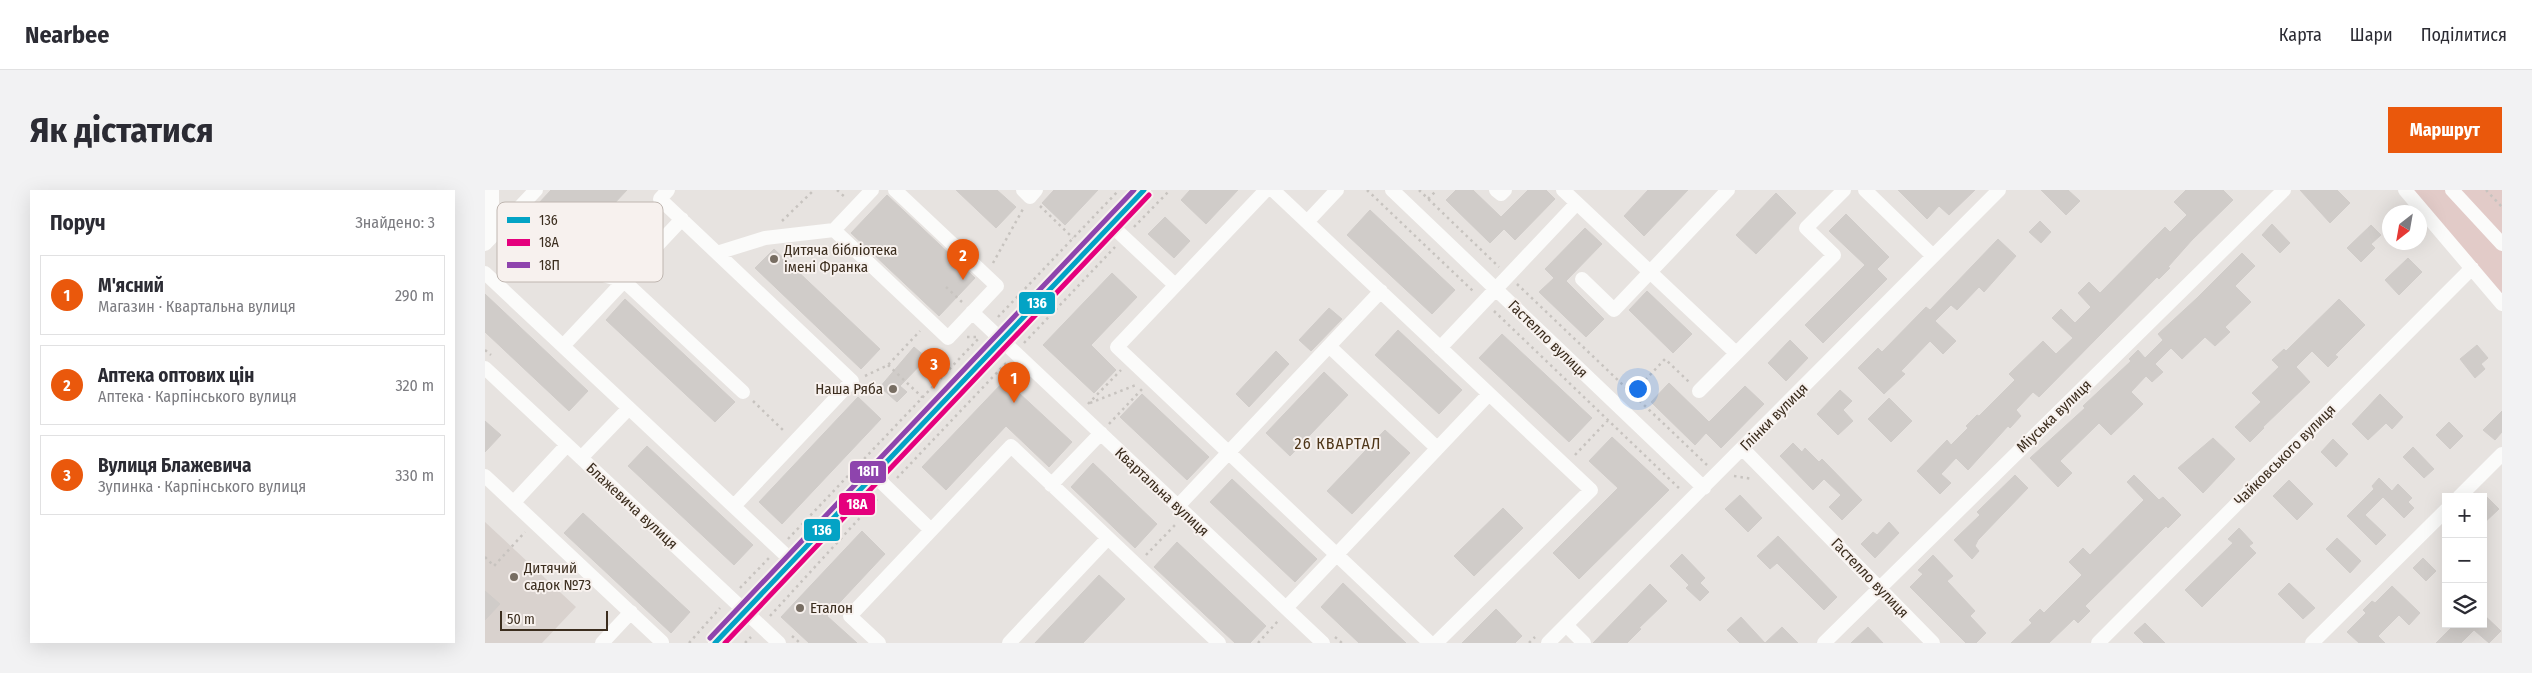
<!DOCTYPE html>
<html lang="uk">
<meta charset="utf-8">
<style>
body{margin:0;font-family:"Fira Sans Condensed",sans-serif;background:#f2f2f3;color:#2b2b33}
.controls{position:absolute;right:15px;bottom:15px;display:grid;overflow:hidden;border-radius:0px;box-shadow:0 5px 20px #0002}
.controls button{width:45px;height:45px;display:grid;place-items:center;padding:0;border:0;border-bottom:1px solid #e1e1e2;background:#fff;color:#2b2b33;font:25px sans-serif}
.compass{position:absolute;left:1897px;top:15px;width:45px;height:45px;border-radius:50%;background:#fff;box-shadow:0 5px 20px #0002;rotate:211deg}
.scale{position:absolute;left:15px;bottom:12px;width:108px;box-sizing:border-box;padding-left:5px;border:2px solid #3b2d1e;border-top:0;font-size:14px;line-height:18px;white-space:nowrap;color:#3b2d1e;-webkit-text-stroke:4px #f7f1ee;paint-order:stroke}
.you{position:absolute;left:1152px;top:198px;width:18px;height:18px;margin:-12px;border:4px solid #fff;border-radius:50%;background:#1a73e8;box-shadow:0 0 0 8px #1a73e833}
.badge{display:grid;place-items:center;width:32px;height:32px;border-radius:50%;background:#ea580c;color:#fff;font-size:16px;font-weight:700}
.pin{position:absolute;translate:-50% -41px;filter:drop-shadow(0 1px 2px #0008)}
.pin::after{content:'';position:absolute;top:26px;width:18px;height:15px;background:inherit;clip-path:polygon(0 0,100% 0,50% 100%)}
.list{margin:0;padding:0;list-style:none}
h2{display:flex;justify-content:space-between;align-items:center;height:65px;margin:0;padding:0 20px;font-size:21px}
h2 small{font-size:16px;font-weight:400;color:#7c7c81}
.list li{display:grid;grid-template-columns:32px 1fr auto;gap:15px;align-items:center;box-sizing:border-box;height:80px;margin:0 10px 10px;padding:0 10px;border:1px solid #e1e1e2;border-radius:0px}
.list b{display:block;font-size:19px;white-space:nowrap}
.list p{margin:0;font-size:16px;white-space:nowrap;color:#7c7c81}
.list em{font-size:16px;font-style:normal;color:#7c7c81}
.icon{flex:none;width:28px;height:28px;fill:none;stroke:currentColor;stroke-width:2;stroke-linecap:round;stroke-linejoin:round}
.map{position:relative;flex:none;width:2017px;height:453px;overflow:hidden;border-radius:0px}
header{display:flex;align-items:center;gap:30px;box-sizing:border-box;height:70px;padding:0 25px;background:#fff;border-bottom:1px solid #e1e1e2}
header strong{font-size:24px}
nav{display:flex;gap:28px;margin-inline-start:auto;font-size:18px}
.intro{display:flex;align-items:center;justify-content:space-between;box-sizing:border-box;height:120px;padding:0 30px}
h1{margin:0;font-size:35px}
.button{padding:12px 22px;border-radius:0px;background:#ea580c;color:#fff;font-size:18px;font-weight:700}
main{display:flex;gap:30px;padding:0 30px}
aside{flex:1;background:#fff;border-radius:0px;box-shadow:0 5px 20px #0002}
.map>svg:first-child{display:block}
</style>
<header>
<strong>Nearbee</strong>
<nav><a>Карта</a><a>Шари</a><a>Поділитися</a></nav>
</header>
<div class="intro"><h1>Як дістатися</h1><a class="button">Маршрут</a></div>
<main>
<aside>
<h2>Поруч<small>Знайдено: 3</small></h2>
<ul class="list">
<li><span class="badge">1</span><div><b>М'ясний</b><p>Магазин · Квартальна вулиця</p></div><em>290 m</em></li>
<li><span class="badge">2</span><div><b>Аптека оптових цін</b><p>Аптека · Карпінського вулиця</p></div><em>320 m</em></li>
<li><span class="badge">3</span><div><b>Вулиця Блажевича</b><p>Зупинка · Карпінського вулиця</p></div><em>330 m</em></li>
</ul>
</aside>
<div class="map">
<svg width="2017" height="453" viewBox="0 0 2017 453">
<rect width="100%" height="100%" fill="#e7e3e0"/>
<path fill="#d9d2ce" d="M0,332L91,417L57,453H0Z"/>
<path fill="#e2cbc8" d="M1920,0H2017V114Z"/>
<path fill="#d0ccc9" stroke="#d0ccc9" d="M66,0H142L81,65L40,28Z
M471,0H512L531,17L511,38Z
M569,0H613L580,35L557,13Z
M705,0H753L721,34L696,10Z
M971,0H988L1016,27L1043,0H1061L1070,9L1030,50L1019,39L1005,53L961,10Z
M1163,0H1203L1159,46L1139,26Z
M1413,0H1490L1464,25L1454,16L1442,29Z
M1556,0H1583L1595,11L1581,25Z
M1701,0H1738L1748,10L1707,50L1683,77L1685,78L1674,89L1672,87L1554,207L1548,202L1531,220L1536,226L1525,238L1523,236L1483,280L1471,268L1456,284L1466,293L1455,304L1432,281L1462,250L1466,255L1483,238L1481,236L1492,225L1494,226L1530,190L1524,184L1558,151L1571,164L1588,148L1567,128L1576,119L1590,133L1606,117L1593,103L1604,92L1615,103L1680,37L1685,42L1702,25L1689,12Z
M1815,0H1852L1865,13L1845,33Z
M1291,3L1311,23L1271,64L1251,45Z
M402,5L490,88L454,126L366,43Z
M885,20L970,100L947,124L862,45Z
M1361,24L1404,67L1392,79L1402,89L1338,153L1320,135L1380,75L1344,41Z
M680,27L705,51L689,68L663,44Z
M1555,31L1566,42L1556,53L1544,42Z
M1787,34L1805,53L1795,63L1777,45Z
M1886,35L1896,45L1886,54L1890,58L1876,72L1862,58Z
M1100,38L1117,54L1081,91L1119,129L1101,147L1054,102L1069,88L1060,79Z
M1513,49L1531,66L1499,102L1494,97L1472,120L1466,115L1450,131L1471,151L1458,164L1445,151L1416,181L1420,184L1399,204L1373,178L1393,158L1397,162L1441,117L1445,120Z
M289,59L395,159L376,179L270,78Z
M1757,63L1770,76L1750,96L1766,112L1740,137L1745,142L1730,156L1720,147L1697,169L1686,158L1670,174L1678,182L1667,192L1661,186L1646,202L1658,214L1626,245L1614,233L1575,271L1587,283L1573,297L1545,268L1600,218L1598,216L1646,171L1644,169L1653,160L1660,168L1678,150L1673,144L1712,108Z
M1923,68L1937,82L1914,105L1900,90Z
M627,83L652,107L606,155L631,180L609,203L558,155Z
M1162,101L1207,144L1188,163L1144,120Z
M0,104L103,201L84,221L0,142Z
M140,109L250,212L230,232L121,130Z
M1854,109L1880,135L1850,165L1853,167L1843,177L1827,161L1811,177L1825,192L1778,237L1779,238L1765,252L1750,237L1776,212L1767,203L1794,177L1787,170L1799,159L1801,161Z
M844,118L857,129L826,161L814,150Z
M913,140L977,200L954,224L890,165Z
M1017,144L1107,228L1084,252L994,168Z
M1305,150L1323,168L1301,191L1283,173Z
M1992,155L2003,168L1996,174L2000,179L1990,188L1975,169Z
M429,157L442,168L415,196L422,202L412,212L395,197Z
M791,161L804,174L764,217L751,204Z
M839,182L863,205L805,266L781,243Z
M520,190L587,252L564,277L521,236L461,300L437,277Z
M1184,193L1224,232L1260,196L1279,214L1236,258L1221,243L1210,255L1166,212Z
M1355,200L1367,211L1358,220L1368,231L1353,245L1332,224Z
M657,204L724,267L702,290L635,227Z
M1895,204L1918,227L1907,239L1901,233L1883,250L1867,234Z
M373,207L396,229L297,334L274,312Z
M1404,208L1427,231L1406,252L1383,229Z
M2017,221V242L2010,250L1998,240Z
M0,231L16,245L0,262Z
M1964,232L1978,246L1965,259L1951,245Z
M900,240L925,263L867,324L842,301Z
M1127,247L1184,300L1094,389L1068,363L1133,298L1104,271Z
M1728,248L1750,269L1718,303L1693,278Z
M1848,249L1863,264L1851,277L1836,262Z
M1308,253L1317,262L1320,258L1334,272L1337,269L1377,310L1357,330L1344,317L1356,305L1339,289L1328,300L1295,266Z
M162,256L268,355L249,375L143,276Z
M1928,257L1949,279L1939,288L1918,267Z
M608,273L672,334L650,358L586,297Z
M1530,285L1543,298L1493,350L1490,356L1494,361L1487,369L1469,350L1495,325L1492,322Z
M1649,285L1674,310L1678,307L1696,325L1683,338L1681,336L1600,416L1605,421L1593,433L1589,429L1564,453H1526L1547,433L1544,430L1555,419L1559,423L1597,385L1584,372L1598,358L1605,365L1659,310L1642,292Z
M1894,288L1907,301L1913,294L1927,308L1923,312L1929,318L1919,328L1898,307L1880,325L1901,345L1891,355L1862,326L1889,299L1887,296Z
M747,289L832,369L810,392L725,312Z
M1804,290L1828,314L1812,330L1788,306Z
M1998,303L2014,319L1998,334Z
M1255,305L1277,328L1263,342L1240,319Z
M1018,318L1038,338L989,386L969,366Z
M98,323L205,422L186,443L79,343Z
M1404,332L1414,343L1390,368L1376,354L1388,342L1392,345Z
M1754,338L1768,353L1764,356L1771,363L1717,417L1700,400L1748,353L1743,349Z
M377,341L400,364L342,426L372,453H324L296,427Z
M1293,346L1352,407L1339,420L1292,373L1285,379L1272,366Z
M1852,348L1876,371L1865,383L1841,359Z
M692,352L781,436L765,453H750L669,377Z
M1197,364L1220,388L1215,393L1224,402L1215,411L1201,398L1204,395L1185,376Z
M1448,365L1468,386L1462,391L1490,421L1485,426L1501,443L1491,453H1481L1425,397L1438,384L1433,380Z
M1938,368L1951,381L1941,391L1928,378Z
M614,385L640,409L598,453H550Z
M858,393L906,439L921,453H874L836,417Z
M1804,393L1830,418L1818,429L1793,404Z
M1165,394L1182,411L1154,438L1156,439L1142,453H1108Z
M1907,396L1935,423L1924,435L1914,425L1893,446L1900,453H1874L1862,442L1881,423L1878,420L1887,411L1890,413Z
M0,401L15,414L0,430Z
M1011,419L1037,446L1030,453H977Z
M1998,424L2016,441L2004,453L1989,440L1976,453H1951L1970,434H1998Z
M1256,427L1280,453L1297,437L1313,453H1255L1242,440Z
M1660,433L1680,453H1659L1649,443Z
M1383,437L1398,453H1366Z"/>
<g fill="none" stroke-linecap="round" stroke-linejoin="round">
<path stroke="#c7c3bf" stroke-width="2.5" stroke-dasharray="2.5 4" stroke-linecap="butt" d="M352,0L361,8
M882,0L989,102
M934,0L1014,77
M2001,0L2017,17
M943,9L952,0
M555,16L588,48
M297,31L329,0
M649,37L685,0
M508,73L538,19
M1032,94L1222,275
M461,97L477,112
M1009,121L1196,300
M513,127L634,0
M482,147H494
M539,153L630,57
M0,160L6,165
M403,175L437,207
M380,186L403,175L435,141
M1147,204L1180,169L1204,192
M268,211L300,242
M605,213L651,195
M603,214L636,180
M624,234L657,199
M1090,265L1123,230
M1249,286L1268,289
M412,288L522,172
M303,349L494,148
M661,365L692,333
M0,367L9,376L40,342
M255,398L285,367
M285,426L393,308
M307,446L315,453
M850,447L857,453
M204,453L235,418
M260,453L266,447
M773,453L793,431
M1044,453L1050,447"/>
<path stroke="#fbfbfa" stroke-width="14" d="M183,0L175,9L367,191L249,316
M538,0L545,7L551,0
M781,0L632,157L945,453
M788,0L1106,300L951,453
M907,0L1219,298
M1011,0L1016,4L1020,0
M1078,0L1251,163
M1380,0L1448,66
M1920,0L2017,114
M1967,0L2017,54
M26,27L74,72L139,91L258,202
M822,32L852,0
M626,35L690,95
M349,40L463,148L512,96L410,0
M7,46V0
M0,54L51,0
M232,63L280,48L349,40L387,0
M0,83L307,371
M1097,89L1129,120L1243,0
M487,122L838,453
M78,156L197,29
M844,156L952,258
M955,158L1092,13
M0,178L294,453
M1214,201L1349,65L1321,38L1359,0
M1258,259L1448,453
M96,268L144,218
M389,285L446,340
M0,286L177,452
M566,295L616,243
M1974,307L2017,264
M29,312L82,255
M693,316L896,101
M801,418L1004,204
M1081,435L1099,453
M117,453L146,422
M230,453L659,0
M394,453L365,426L526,256L734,453
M524,453L623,348
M1063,453L1514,0
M1339,453L1799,0
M1613,453L1987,78
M1827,453L1961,320"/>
<g stroke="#f7f1ee" stroke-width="9">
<path id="bus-1" d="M230,453L659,0"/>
</g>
<g stroke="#f7f1ee" stroke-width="9">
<path id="bus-2" d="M240,453L664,5"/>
</g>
<g stroke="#f7f1ee" stroke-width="9">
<path id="bus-3" d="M225,448L649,0"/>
</g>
<use href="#bus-1" stroke="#03a3c5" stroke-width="5"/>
<use href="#bus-2" stroke="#e5007d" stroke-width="5"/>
<use href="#bus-3" stroke="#8e44ad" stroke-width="5"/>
</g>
<g fill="#776d62" stroke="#f7f1ee" stroke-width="2">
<circle cx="289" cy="69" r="5"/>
<circle cx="408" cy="199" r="5"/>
<circle cx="29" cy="387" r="5"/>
<circle cx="315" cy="418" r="5"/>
</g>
<g text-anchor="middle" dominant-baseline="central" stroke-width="4" stroke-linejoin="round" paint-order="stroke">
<g font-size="15" fill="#3b2d1e" stroke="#f7f1ee" text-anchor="start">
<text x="299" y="60">Дитяча бібліотека<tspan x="299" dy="17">імені Франка</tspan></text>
<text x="398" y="199" text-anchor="end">Наша Ряба</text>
<text x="39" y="378">Дитячий<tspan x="39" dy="17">садок №73</tspan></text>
<text x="325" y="418">Еталон</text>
</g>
<g font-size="15" fill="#3b2d1e" stroke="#f7f1ee">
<text transform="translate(1063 149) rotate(44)">Гастелло вулиця</text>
<text transform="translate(1569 226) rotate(-44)">Міуська вулиця</text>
<text transform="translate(1289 227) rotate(-45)">Глінки вулиця</text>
<text transform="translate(1800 265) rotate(-45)">Чайковського вулиця</text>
<text transform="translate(677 302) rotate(43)">Квартальна вулиця</text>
<text transform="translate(147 316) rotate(43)">Блажевича вулиця</text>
<text transform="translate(1385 388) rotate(46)">Гастелло вулиця</text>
</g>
<g font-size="16" letter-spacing="1" fill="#4e3619" stroke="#f7f1ee">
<text x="853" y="253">26 КВАРТАЛ</text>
</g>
</g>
<rect x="12" y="12" width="166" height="80" rx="8" fill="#f7f1ee" stroke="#bfb6b0" stroke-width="1"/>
<rect x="22" y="27" width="23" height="6" fill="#03a3c5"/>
<rect x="22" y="49" width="23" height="7" fill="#e5007d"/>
<rect x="22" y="72" width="23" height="6" fill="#8e44ad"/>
<g font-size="14" fill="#3b2d1e">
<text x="54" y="35">136</text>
<text x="54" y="57">18А</text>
<text x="54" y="80">18П</text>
</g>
<g stroke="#f7f1ee" stroke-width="2">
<rect x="533" y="101" width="38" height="24" rx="5" fill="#03a3c5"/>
<rect x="364" y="270" width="38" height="24" rx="5" fill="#8e44ad"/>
<rect x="353" y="302" width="38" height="24" rx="5" fill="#e5007d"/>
<rect x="318" y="328" width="38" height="24" rx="5" fill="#03a3c5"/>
</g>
<g font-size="14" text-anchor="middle" font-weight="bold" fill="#fff">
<text x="552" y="118">136</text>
<text x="383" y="286">18П</text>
<text x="372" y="319">18А</text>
<text x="337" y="345">136</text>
</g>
</svg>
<div class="controls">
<button>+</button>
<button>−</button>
<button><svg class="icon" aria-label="layers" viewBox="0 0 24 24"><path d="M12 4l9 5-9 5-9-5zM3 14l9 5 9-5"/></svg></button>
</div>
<svg class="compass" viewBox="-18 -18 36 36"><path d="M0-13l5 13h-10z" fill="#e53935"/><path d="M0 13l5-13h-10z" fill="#7c7c81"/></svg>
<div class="scale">50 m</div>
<div class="you"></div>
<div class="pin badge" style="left:529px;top:213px">1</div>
<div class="pin badge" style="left:478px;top:90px">2</div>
<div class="pin badge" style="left:449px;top:199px">3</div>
</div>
</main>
